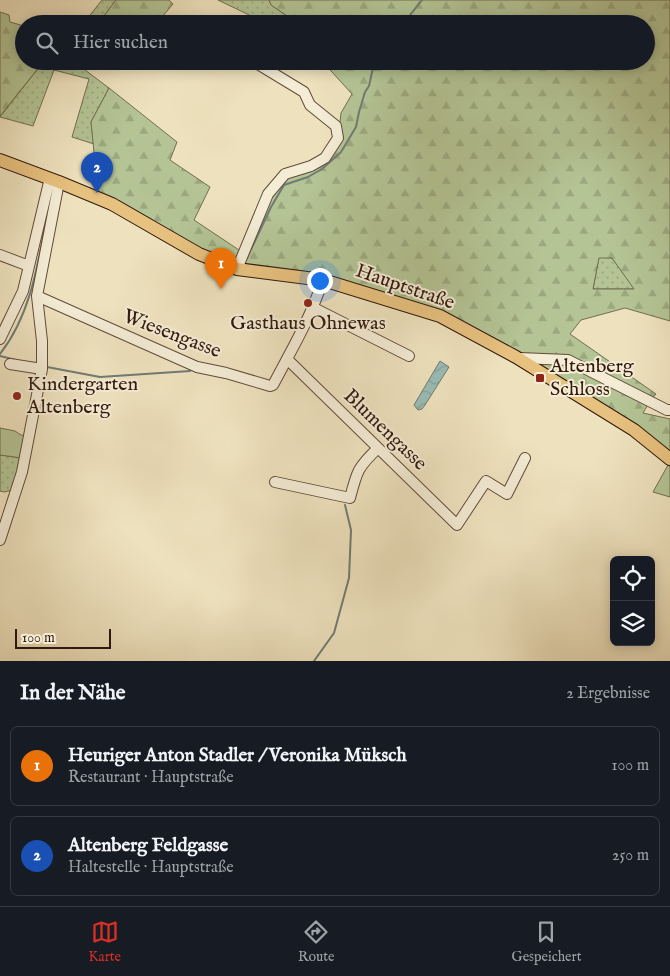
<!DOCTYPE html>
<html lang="de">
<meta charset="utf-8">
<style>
body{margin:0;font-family:"IM FELL English",serif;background:#242831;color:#f1f3f6}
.controls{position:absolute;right:15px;bottom:15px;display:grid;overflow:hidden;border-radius:8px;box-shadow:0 2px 12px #0003}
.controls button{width:45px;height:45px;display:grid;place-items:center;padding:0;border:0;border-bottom:1px solid #363941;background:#171b24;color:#f1f3f6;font:25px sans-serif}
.scale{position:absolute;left:15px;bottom:12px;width:96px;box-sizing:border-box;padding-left:5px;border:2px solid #32190f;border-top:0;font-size:14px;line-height:18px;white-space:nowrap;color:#32190f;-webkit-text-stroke:4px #f4ecd5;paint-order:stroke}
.you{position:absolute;left:319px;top:280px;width:18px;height:18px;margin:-12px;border:4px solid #fff;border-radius:50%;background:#1a73e8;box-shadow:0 0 0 8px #1a73e833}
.badge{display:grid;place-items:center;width:32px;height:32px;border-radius:50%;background:#d93025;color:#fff;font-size:16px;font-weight:700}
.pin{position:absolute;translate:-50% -41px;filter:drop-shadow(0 1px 2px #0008)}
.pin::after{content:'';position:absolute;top:26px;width:18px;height:15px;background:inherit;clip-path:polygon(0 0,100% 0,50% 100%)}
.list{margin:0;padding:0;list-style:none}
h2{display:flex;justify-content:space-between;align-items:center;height:65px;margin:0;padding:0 20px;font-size:21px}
h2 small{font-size:16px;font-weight:400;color:#9ea1a6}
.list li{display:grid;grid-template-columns:32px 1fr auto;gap:15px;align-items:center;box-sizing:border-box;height:80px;margin:0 10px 10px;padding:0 10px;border:1px solid #363941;border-radius:8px}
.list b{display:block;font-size:19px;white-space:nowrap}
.list p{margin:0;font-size:16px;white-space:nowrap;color:#9ea1a6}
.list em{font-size:16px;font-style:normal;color:#9ea1a6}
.icon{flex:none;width:28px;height:28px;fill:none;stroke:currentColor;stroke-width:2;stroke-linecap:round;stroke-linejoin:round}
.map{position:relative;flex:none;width:670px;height:661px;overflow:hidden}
.search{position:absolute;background:#171b24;box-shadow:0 2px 12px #0003;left:15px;right:15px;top:15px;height:55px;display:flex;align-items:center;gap:12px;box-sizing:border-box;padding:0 18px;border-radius:28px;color:#9ea1a6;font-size:19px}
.sheet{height:245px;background:#171b24}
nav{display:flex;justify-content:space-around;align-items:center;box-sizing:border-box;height:70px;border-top:1px solid #363941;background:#171b24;font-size:14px;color:#9ea1a6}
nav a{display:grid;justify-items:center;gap:2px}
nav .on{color:#d93025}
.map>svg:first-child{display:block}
</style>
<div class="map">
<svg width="670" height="661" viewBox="0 0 670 661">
<defs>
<pattern id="grass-dots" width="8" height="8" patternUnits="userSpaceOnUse" patternTransform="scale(1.25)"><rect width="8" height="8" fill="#b4c495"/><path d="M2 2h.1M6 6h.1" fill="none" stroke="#9ba87f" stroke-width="1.8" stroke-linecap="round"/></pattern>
<pattern id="forest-firs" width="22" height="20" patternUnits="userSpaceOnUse" patternTransform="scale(1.25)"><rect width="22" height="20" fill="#b4c495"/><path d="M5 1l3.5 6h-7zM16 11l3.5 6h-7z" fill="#9ba87f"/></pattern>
<pattern id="water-waves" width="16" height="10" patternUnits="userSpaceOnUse" patternTransform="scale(1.25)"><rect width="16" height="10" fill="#9abdb7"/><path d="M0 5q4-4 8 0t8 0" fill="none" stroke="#85a29c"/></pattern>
</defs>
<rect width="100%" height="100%" fill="#eee2be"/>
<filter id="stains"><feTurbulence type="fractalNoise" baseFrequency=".004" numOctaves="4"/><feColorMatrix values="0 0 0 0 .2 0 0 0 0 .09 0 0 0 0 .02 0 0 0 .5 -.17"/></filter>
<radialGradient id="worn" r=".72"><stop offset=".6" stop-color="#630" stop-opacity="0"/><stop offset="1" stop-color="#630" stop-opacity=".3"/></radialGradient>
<path fill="url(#grass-dots)" stroke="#736e52" d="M102,0H116L98,24H83Z
M218,0H269L271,5L299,24H268Z
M44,61H73L109,88L91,122L94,144L72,137L89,79L54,70L33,126L0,117Z
M599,257L612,258L635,289H593Z
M0,455L22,458L13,490L4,492L0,491Z"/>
<path fill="url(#forest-firs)" stroke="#736e52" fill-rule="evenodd" d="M116,0H169L173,4L156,24H98Z
M269,0H670V321L625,308L581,320L570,334L656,394L651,400L569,358L518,356L440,312L240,267L272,193L287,175L337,148L341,113L352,94L322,61H646V24H299L271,5ZM599,258H612L634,289H593Z
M0,12L9,15L10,22L24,26V61H44L0,116Z
M109,88L177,142L170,160L210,187L194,220L239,250L234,264L188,245L98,193L91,122Z
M525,359L567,363L649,403L643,413L670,419V455Z"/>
<path fill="#b4c495" stroke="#736e52" d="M0,428L15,431L21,435L27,436L22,458L0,455Z
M668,465L670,467V497L653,492Z"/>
<path fill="url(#water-waves)" stroke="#707b74" d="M440,361L449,367L425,405L422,409L418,410L414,405Z"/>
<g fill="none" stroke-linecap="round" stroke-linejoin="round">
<path stroke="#707b74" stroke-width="2" d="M403,24L422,0
M119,201L152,220
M246,260L271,207L284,185L308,177L322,169L341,152L356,127L359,112L365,92L369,86L374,63L378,61
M0,354C33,312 39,256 49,205
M0,356L16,360
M47,367L100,377L190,371
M314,661L334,633L349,578L351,530L345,505"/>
<g stroke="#614b3b" stroke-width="12">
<path id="minor" d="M189,23L190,24
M0,255L29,266L50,178
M237,269L268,194L285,174L311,166L325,158L338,138L336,126L310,105L304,92L253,61
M37,296L197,367L226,373L270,386L273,385C292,349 310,319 323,280
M314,308L409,356
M0,339L23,291L29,266
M519,358L568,360L667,410H670
M287,359L457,525L486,481L507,494L525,458
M10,364L42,369
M275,482L350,498C357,471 358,467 378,448
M0,540L22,472L42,369V341L37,296L59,182"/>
</g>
<g stroke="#32190f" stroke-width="14">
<path id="major" d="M0,160L59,182L112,204L199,254L237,269L323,280L440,316L516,357L634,430L670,459"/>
</g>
<use href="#minor" stroke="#f4ecd5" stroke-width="10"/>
<use href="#major" stroke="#e7c17f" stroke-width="12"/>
</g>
<g fill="#8f2418" stroke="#f4ecd5" stroke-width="2">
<circle cx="308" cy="303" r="5"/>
<rect x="535" y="373" width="10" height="10" rx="2.5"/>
<circle cx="17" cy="396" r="5"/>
</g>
<g text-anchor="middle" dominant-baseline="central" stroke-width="4" stroke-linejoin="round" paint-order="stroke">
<g font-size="20" fill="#32190f" stroke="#f4ecd5">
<text transform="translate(405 287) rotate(19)">Hauptstraße</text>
<text transform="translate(172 334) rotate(21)">Wiesengasse</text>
<text transform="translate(385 430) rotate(44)">Blumengasse</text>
</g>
<g font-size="20" fill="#32190f" stroke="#f4ecd5" text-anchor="start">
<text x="308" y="323" text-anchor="middle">Gasthaus Ohnewas</text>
<text x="550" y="366">Altenberg<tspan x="550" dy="23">Schloss</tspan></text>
<text x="27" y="384">Kindergarten<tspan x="27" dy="23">Altenberg</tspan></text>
</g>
</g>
<rect width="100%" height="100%" filter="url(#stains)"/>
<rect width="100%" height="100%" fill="url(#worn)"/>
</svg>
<div class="controls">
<button><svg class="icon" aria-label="locate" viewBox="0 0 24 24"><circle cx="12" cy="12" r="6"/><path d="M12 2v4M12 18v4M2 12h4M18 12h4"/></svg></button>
<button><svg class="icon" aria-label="layers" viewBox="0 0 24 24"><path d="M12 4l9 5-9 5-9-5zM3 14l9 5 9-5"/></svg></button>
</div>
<div class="scale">100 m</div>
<div class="you"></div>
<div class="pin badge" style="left:221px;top:289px;background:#e8710a">1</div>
<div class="pin badge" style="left:97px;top:193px;background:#1a4fb4">2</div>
<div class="search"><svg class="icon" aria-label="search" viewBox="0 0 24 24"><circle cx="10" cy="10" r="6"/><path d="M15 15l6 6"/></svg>Hier suchen</div>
</div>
<section class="sheet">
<h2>In der Nähe<small>2 Ergebnisse</small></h2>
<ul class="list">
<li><span class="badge" style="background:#e8710a">1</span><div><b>Heuriger Anton Stadler / Veronika Müksch</b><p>Restaurant · Hauptstraße</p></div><em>100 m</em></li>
<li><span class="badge" style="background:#1a4fb4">2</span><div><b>Altenberg Feldgasse</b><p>Haltestelle · Hauptstraße</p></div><em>250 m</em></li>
</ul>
</section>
<nav>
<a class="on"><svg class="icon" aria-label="map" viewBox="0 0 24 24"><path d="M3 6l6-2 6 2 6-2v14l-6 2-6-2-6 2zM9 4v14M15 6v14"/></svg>Karte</a>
<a><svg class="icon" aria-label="directions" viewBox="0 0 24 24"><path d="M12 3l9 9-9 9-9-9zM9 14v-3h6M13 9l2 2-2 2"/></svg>Route</a>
<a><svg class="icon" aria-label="saved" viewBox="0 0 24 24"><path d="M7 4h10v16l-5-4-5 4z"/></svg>Gespeichert</a>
</nav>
